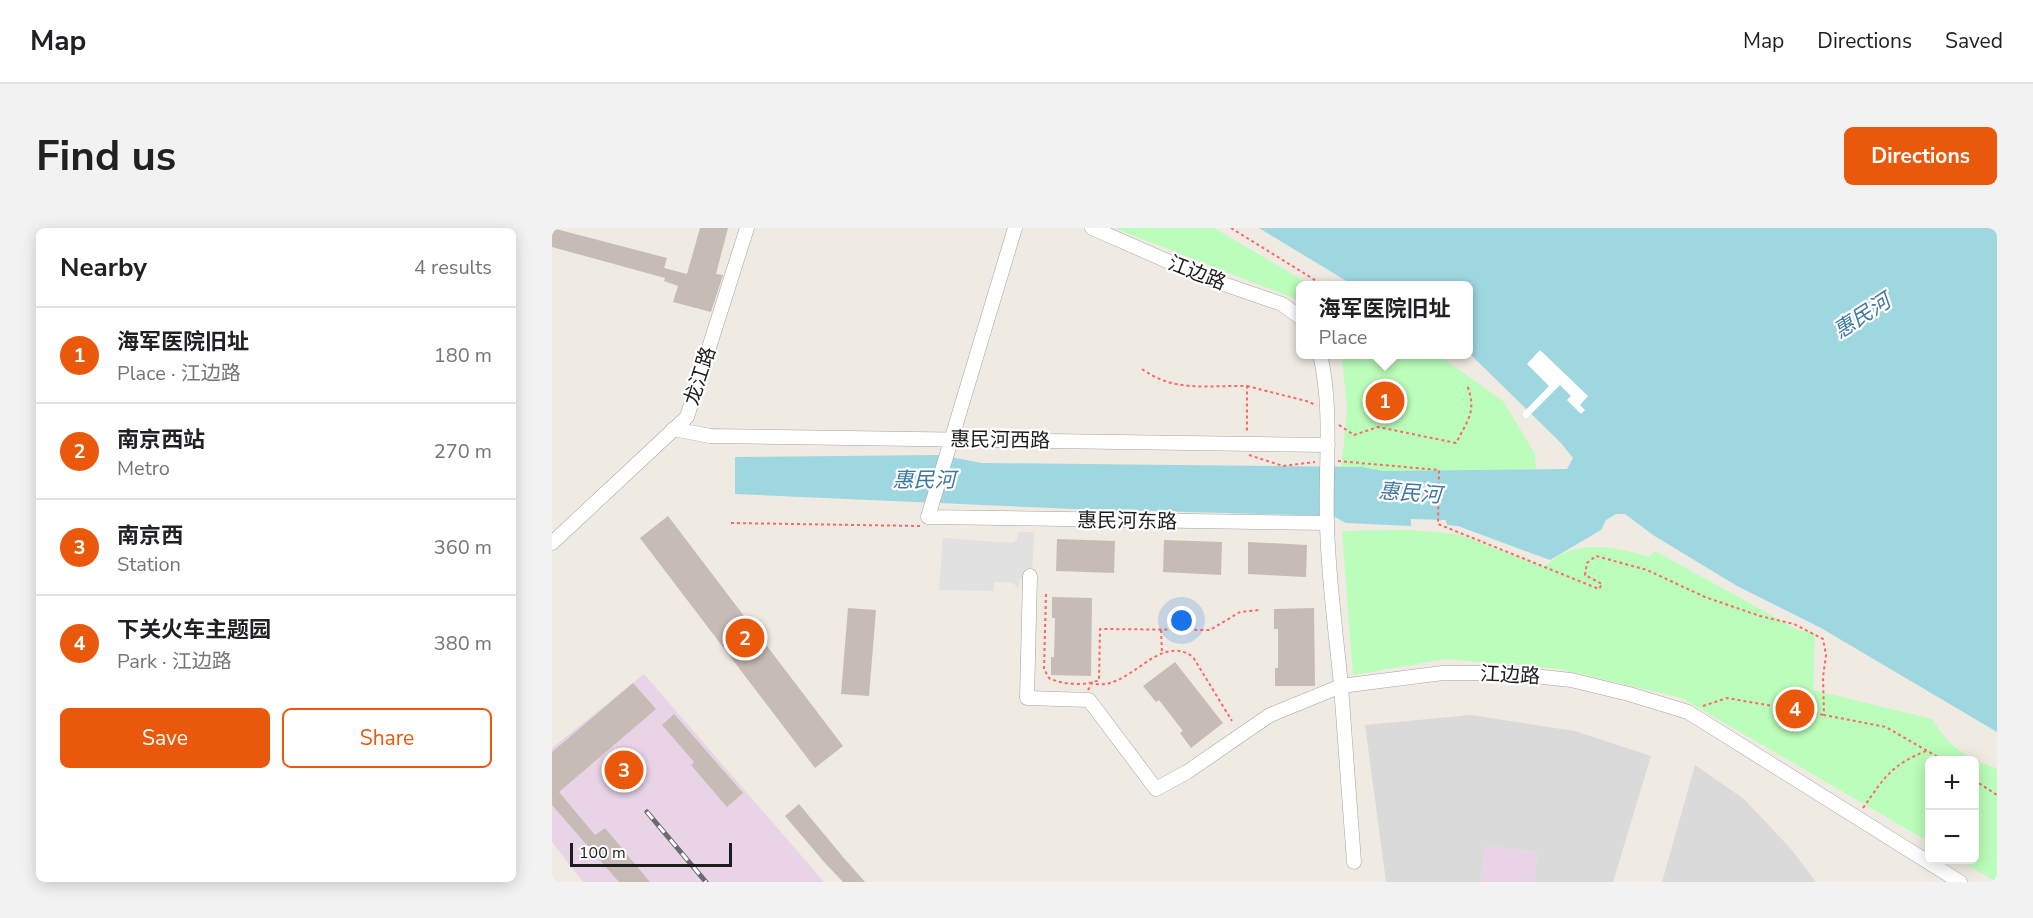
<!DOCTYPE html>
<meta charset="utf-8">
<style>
body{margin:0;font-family:"Nunito Sans","Noto Sans SC",sans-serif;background:#f2f2f2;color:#202124}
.controls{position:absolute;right:18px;bottom:18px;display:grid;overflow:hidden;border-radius:9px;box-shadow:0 3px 15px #0003}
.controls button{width:54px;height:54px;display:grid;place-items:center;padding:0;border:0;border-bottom:2px solid #e0e0e0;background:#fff;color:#202124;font:30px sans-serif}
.scale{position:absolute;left:18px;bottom:15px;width:162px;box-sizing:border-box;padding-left:6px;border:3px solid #1d1d1d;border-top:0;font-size:16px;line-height:21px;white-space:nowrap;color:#1d1d1d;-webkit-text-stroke:4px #fff;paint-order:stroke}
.you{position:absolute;left:630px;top:393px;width:21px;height:21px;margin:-15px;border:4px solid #fff;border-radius:50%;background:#1a73e8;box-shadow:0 0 0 9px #1a73e833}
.badge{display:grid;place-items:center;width:39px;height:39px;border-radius:50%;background:#ea580c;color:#fff;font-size:20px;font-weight:700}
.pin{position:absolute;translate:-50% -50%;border:3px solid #fff;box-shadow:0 2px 6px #0006}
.popup{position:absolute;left:744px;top:53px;width:177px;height:78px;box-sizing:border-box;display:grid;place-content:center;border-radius:9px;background:#fff;filter:drop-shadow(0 2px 4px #0005);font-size:20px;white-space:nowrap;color:#757577}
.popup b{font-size:22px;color:#202124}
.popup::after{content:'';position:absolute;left:50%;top:100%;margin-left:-12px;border:12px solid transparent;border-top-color:#fff}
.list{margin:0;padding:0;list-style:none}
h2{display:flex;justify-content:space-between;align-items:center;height:78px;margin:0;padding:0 24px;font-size:26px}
h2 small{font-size:20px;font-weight:400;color:#757577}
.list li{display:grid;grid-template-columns:39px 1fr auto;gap:18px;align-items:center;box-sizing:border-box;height:96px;padding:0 24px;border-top:2px solid #e0e0e0}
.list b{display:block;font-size:22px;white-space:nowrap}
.list p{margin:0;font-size:20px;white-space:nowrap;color:#757577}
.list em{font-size:20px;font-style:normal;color:#757577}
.actions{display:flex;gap:12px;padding:18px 24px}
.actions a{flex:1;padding:14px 0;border:2px solid #ea580c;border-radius:9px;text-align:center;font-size:21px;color:#ea580c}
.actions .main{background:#ea580c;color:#fff}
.map{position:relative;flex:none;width:1445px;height:654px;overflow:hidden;border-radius:9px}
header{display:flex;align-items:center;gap:36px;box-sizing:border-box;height:84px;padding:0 30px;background:#fff;border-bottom:2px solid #e0e0e0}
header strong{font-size:28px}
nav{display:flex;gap:33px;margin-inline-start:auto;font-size:21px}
.intro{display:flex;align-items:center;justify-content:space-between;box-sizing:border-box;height:144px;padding:0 36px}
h1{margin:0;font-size:42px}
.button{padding:15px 27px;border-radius:9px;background:#ea580c;color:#fff;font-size:21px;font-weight:700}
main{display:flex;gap:36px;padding:0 36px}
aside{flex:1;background:#fff;border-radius:9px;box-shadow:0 3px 15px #0003}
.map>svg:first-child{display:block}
</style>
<header>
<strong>Map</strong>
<nav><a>Map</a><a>Directions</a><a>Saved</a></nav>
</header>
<div class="intro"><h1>Find us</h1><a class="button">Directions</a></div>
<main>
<aside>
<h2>Nearby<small>4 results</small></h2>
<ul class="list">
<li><span class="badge">1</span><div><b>海军医院旧址</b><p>Place · 江边路</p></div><em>180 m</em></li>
<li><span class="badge">2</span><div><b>南京西站</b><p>Metro</p></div><em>270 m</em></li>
<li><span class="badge">3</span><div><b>南京西</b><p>Station</p></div><em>360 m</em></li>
<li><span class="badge">4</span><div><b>下关火车主题园</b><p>Park · 江边路</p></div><em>380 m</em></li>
</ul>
<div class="actions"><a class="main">Save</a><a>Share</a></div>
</aside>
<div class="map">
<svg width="1445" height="654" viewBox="0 0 1445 654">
<rect width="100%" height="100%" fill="#efeae2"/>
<path fill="#dbdada" d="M919,487L1023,503L1099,528L1061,654H983L985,624L933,618L929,654H834L813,497Z
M1143,537L1192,571L1239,621L1264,654H1110Z"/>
<path fill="#e9d3e6" d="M92,446L272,654H31L0,614V520Z
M933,618L985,624L983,654H929Z"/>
<path fill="#bbfdbb" d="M562,0H662L759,57H749V73Z
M790,127H883L892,131L951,173L983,226L984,243L789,245L795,182Z
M857,302L905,306L993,339C1021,309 1064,319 1098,329L1103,323L1246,402L1263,405L1261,462L1380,491C1400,523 1412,527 1445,541V654L1407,632H1422V532H1378L1377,614L1130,470L1008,441L894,431L801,447L790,303Z"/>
<path fill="#e1e1e1" d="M466,304H482L480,351H467V360L459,354H442V363L387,362L391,310L460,315L465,312Z"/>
<path fill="#9fd7e0" d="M707,0H1445V504L1269,400L1185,358L1101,307L1073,286H1064L1054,292L1049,302L998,332L906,298L895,297L894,292L859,291V298L794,295L781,288L523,281L183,266V229L389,227L429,235L810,239L831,243L1015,241L1021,230L1009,215L917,125V57H801Z"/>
<path fill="#fff" d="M988,122L1036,168L1028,177L1033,182L1029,186L1015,172L1019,168L1008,157L974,191L970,186L997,158L975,136Z"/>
<path fill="#c7bbb5" d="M0,0L115,30L112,40L135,46L148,0H176L164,46L171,47L159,84L121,74L126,58L112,53L113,50L0,19Z
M116,288L291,518L263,540L88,310Z
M505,311L563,313L562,345L504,343Z
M612,312L670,314L669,347L611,344Z
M696,314L755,317L754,349L696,346Z
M500,369L540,370L539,448L499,447V429H502L503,390H500Z
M296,380L324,382L317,468L289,466Z
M762,380L763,458H723V440H726V401H722V381Z
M623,434L671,495L639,520L628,505L631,503L607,472L604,474L591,458Z
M81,455L104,481L7,564L43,607L53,600L98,654H67L0,577V524Z
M122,486L191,565L175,579L139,537L142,534L110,497Z
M247,576L291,629L313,654H291L273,635L233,588Z"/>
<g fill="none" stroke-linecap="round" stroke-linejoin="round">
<g stroke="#a4a4a4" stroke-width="15">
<path id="minor" d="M463,0L376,289L775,295
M540,0L654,50L730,76L749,90
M768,126C781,182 773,239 775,295C776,349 784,404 789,458L891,445H954L1019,452L1077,466L1136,484L1408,654
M121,201L158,208L776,217
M0,315L135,189L195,0
M478,348L475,470L537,472L604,561L635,544L718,487L789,458L802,634"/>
</g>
<path stroke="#ff6763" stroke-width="2" stroke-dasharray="3 3" stroke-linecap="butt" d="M679,0L771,57
M590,141C623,165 657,157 695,158V204
M695,158L758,174L764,178
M787,197L802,207L826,199L904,215C916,192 925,183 915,157
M697,227L731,238L763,234
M786,233L887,242L886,296L1047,361L1050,356L1033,347L1035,335L1044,328L1095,342L1153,369L1208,388L1242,396L1271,411L1274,427L1271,449L1272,487L1334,499L1391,532
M179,295L368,298
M494,366L492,441L497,450C510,457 534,458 547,452L548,401L658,402L688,384L707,382
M609,402L610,425
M536,462L540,455C576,466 606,403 641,429L680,493
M1151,478L1175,470L1272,487
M1422,552L1445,567
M1311,580C1332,550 1339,537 1374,523"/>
<use href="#minor" stroke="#fff" stroke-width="14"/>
<g stroke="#6b6b6b" stroke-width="5">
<path id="rail" d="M95,584L154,654"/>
</g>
<use href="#rail" stroke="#fff" stroke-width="3" stroke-dasharray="9" stroke-linecap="butt"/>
</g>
<g text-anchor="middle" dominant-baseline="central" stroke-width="4.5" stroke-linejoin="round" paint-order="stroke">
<g font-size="20" fill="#1d1d1d" stroke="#fff">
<text transform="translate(645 45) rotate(21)">江边路</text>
<text transform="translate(148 148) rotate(-72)">龙江路</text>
<text transform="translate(448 212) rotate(1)">惠民河西路</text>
<text transform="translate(575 293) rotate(1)">惠民河东路</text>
<text transform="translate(958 447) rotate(3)">江边路</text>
</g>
<g font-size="21" font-style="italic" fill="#3e78a3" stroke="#fff">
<text transform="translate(1310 88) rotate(-33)">惠民河</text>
<text x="372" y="252">惠民河</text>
<text transform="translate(858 265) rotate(4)">惠民河</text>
</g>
</g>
</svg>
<div class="controls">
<button>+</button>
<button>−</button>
</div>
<div class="scale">100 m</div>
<div class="you"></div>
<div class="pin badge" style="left:833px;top:173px">1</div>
<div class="popup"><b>海军医院旧址</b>Place</div>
<div class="pin badge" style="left:193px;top:410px">2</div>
<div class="pin badge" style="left:72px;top:542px">3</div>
<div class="pin badge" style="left:1243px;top:481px">4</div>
</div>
</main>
